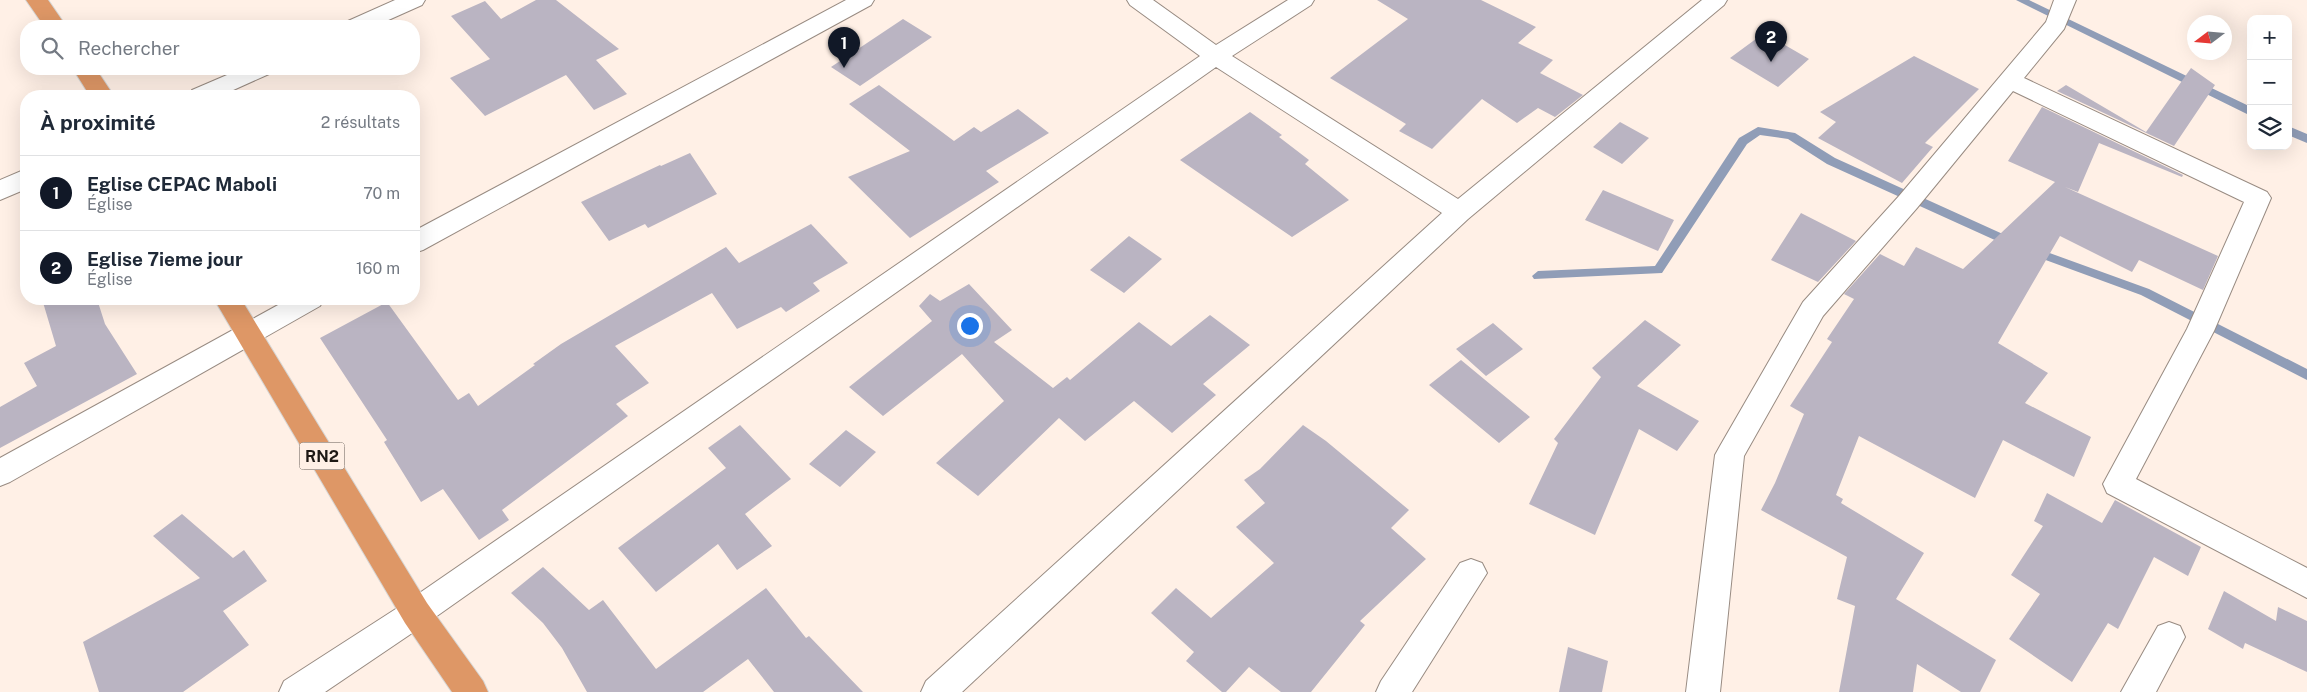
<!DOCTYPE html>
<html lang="fr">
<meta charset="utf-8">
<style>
body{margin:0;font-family:"Public Sans",sans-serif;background:#f2f2f3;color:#1f2937}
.controls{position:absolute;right:15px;top:15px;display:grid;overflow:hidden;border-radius:10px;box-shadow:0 5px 20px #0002}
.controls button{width:45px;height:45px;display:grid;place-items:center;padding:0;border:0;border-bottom:1px solid #e0e1e3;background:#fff;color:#1f2937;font:25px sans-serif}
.compass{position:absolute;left:2187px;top:15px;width:45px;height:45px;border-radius:50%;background:#fff;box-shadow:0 5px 20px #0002;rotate:254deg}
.you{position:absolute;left:969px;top:325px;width:18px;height:18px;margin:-12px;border:4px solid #fff;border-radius:50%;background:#1a73e8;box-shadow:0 0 0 8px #1a73e833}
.badge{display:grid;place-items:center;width:32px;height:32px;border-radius:50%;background:#111827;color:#fff;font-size:16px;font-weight:700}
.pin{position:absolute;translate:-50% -41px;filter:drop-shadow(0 1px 2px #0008)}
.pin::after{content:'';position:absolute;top:26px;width:18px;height:15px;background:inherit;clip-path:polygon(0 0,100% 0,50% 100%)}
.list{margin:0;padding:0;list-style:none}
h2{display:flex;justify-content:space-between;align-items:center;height:65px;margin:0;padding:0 20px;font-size:21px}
h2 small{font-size:16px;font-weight:400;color:#747a83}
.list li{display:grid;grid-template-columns:32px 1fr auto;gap:15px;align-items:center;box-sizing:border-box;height:75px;padding:0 20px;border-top:1px solid #e0e1e3}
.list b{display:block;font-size:19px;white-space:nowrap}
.list p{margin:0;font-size:16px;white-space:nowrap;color:#747a83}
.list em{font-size:16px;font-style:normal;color:#747a83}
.icon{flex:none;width:28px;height:28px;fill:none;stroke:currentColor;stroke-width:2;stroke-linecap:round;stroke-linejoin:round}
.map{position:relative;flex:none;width:2307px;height:692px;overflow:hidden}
.search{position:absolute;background:#fff;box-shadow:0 5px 20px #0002;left:20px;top:20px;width:400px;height:55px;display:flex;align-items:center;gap:12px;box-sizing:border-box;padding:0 18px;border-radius:20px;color:#747a83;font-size:19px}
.panel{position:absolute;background:#fff;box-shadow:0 5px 20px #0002;left:20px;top:90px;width:400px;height:215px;border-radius:20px}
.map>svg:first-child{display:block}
</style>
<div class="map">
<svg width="2307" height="692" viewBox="0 0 2307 692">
<rect width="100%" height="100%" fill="#fff0e6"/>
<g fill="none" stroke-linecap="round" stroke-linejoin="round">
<path fill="#909db7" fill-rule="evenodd" d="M2016,0H2029L2251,107V116Z
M2288,126L2307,134V143L2288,135Z
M1758,127L1795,133L1835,158L2016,240L2018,243L2012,247L2008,246L1827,164L1788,139L1760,135L1747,144L1662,273L1534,279L1532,276L1538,271L1655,266L1739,138Z
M2033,247L2149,289L2307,369V380L2141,295L2029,254L2027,251Z"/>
</g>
<path fill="#bab4c2" d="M536,0H556L619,49L596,60L627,94L594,110L566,75L485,116L450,78L490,59L451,16L485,1L501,19Z
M1377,0H1481L1536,27L1518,43L1553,60L1540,73L1583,95L1555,117L1538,108L1517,123L1482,99L1432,149L1399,131L1406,124L1330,78L1408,19Z
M903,19L932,37L860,86L831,67Z
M1764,33L1809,59L1778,87L1730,58Z
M1914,56L1979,89L1925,143L1933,147L1902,183L1818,138L1836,122L1820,112Z
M2191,68L2215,85L2174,146L2057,91L2066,85L2146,132Z
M879,85L954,141L974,127L981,132L1018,109L1049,133L986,171L999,182L910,238L848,177L910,151L849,104Z
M2042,107L2183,175L2182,177L2099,143L2078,192L2065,187L2218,256L2203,290L2139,260L2132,272L2060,236L1998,343L2048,373L2025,403L2091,437L2074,477L2003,440L1975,498L1859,436L1836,495L1843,499L1841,503L1924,553L1896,599L1996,660L1980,692H1961L1917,664L1913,692H1839L1855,606L1837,599L1847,557L1761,510L1775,483L1804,414L1790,406L1832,342L1827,339L1854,299L1844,294L1880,254L1904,266L1916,247L1963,269L2055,182L2008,161Z
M1250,112L1282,135L1279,137L1309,160L1305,164L1349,200L1292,237L1180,160Z
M1620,122L1649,138L1622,164L1593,147Z
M690,153L717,194L648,228L645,224L609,241L581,202L660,165L661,166Z
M1603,190L1674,220L1658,251L1585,220Z
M1801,213L1856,241L1818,282L1771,260Z
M811,224L848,263L813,283L820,291L786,312L781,307L737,329L712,293L615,346L649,383L616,404L628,416L502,510L509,520L479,540L443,489L421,502L384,442L387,440L320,338L387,302L458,400L469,393L478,406L535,365L533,364L561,344L726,247L739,263Z
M1129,236L1162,259L1124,293L1090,270Z
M969,284L1012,330L994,342L1053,388L1067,377L1070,380L1139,322L1171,346L1210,315L1250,345L1203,384L1216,395L1172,433L1134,401L1085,441L1059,418L978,496L936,463L1004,401L962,354L883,416L849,387L932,321L919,306L930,294L940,301Z
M42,299H97L105,324L137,374L0,448V407L37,386L24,363L56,346Z
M1645,320L1681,345L1637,386L1699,421L1677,451L1639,429L1595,535L1529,504L1558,443L1554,439L1601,377L1592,368Z
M1493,323L1523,349L1486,376L1456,349Z
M1461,360L1530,417L1499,443L1429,385Z
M740,425L791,479L745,514L772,546L737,570L718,544L656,592L618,548L726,468L708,448Z
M1303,425L1326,441L1409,510L1391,528L1426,559L1360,621L1365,625L1311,692H1281L1249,667L1226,692H1222L1186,661L1194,652L1151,613L1176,588L1211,618L1274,563L1236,527L1265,503L1244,480L1260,469Z
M846,430L876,452L840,487L809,464Z
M2047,493L2102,523L2115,500L2201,547L2188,576L2154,557L2118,629L2108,623L2072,682L2009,639L2040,594L2011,575L2043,526L2034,521Z
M182,514L233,558L244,550L267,581L223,611L249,645L183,692H99L83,642L200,578L153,536Z
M543,567L589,610L603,600L656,669L766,588L806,638L809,636L863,692H774L748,659L703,692H587L562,648L543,623L511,593Z
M2224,591L2276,621L2278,607L2307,621V672L2245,643L2243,649L2208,629Z
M1568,647L1608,661L1602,692H1559Z"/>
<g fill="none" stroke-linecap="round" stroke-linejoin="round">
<g stroke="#988b82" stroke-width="2">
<path id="minor" d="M395,0H425L422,5L375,26H345L348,21Z
M846,0H874L871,5L423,250L414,253V231Z
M1127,0H1153L1216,45L1288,0H1314L1311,5L1232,56L1458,199L1702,0H1727L1724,5L1468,219L962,692H921L926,681L1442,213L1216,67L427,623L325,692H279L284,681L405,603L1200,56L1130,5Z
M2054,0H2076L2064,29L2024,78L2267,192L2271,198L2214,331L2136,479L2307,568V598L2107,493L2103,484L2187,329L2244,202L2013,91L1917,208L1823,316L1744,456L1720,692H1686L1715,455L1720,446L1803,302L1899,196L2046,22Z
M241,69H272L269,74L220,96H188L192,90Z
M26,169V189L0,200V180Z
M289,299H324L320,306L10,482L0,486V458Z
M1471,559L1482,563L1487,573L1412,692H1376L1381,681L1460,563Z
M2169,622L2180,626L2185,637L2156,692H2121L2158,626Z"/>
</g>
<g stroke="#d6d6d5" stroke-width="2">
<path id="highway" d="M26,0H48L66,26H44Z
M73,69H96L114,96H90Z
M214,299H241L427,603L483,681L488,692H452L405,623Z"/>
</g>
<use href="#minor" fill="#fff" fill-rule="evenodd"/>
<use href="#highway" fill="#de9766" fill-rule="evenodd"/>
</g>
<g text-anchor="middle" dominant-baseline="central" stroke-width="4" stroke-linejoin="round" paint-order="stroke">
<rect fill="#fff0e6" stroke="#625a54" stroke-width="1" x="299.5" y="442.5" width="45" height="27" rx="4"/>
<g font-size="16" font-weight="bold" fill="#1e1915">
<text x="322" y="456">RN2</text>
</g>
</g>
</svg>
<div class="controls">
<button>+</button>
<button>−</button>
<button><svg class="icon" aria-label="layers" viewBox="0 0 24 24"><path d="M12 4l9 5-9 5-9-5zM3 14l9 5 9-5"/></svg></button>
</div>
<svg class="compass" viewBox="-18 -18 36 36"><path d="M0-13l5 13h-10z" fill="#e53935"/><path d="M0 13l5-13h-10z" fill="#747a83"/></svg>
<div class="you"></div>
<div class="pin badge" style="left:844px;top:68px">1</div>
<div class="pin badge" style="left:1771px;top:62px">2</div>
<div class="search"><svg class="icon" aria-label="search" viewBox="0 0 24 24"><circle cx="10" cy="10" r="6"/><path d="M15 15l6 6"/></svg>Rechercher</div>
<section class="panel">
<h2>À proximité<small>2 résultats</small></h2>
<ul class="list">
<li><span class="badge">1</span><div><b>Eglise CEPAC Maboli</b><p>Église</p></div><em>70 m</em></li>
<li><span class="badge">2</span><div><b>Eglise 7ieme jour</b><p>Église</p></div><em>160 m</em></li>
</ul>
</section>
</div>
